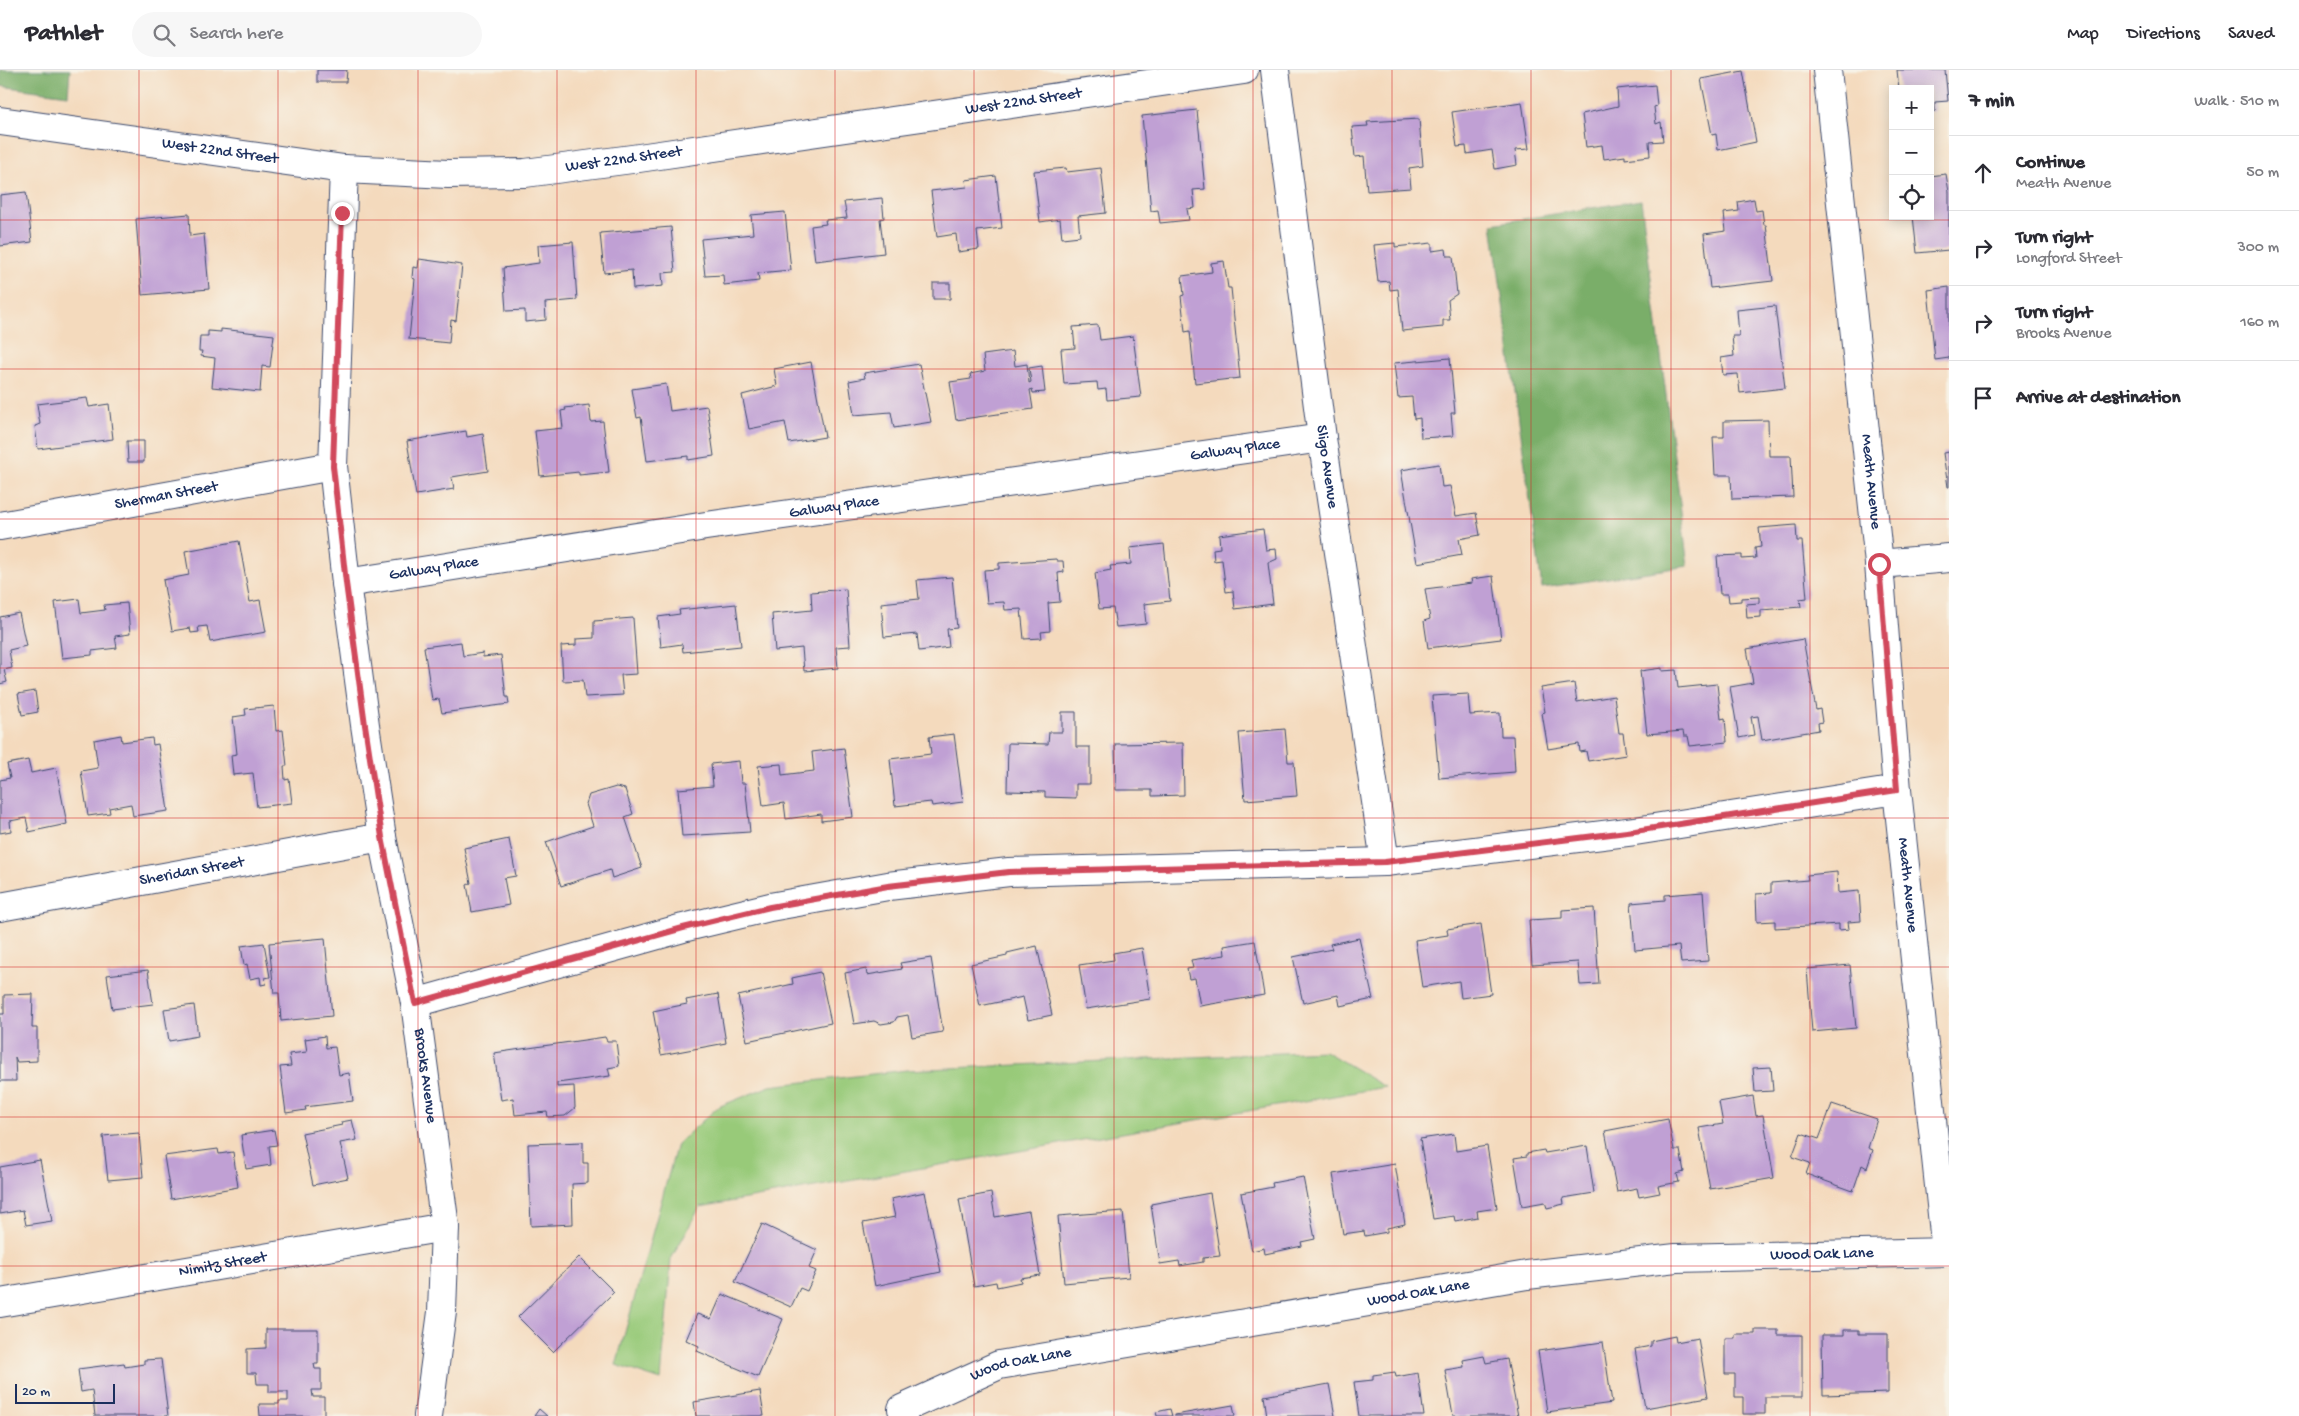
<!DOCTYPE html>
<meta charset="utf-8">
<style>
body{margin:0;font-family:"Gochi Hand",sans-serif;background:#f7f7f7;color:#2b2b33}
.controls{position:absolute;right:15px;top:15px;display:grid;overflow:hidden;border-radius:0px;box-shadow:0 2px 12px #0003}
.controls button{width:45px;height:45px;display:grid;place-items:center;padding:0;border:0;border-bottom:1px solid #e1e1e2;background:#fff;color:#2b2b33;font:25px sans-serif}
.scale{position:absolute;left:15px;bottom:12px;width:100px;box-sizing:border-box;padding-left:5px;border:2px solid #1b2f5e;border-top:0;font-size:14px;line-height:18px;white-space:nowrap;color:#1b2f5e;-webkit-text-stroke:4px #f7f3e8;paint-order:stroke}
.stop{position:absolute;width:15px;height:15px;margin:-11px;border:4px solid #d1495b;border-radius:50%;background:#fff}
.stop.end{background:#d1495b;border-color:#fff;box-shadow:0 1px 5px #0008}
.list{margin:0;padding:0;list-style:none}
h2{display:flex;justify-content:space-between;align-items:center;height:65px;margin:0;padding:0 20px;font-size:21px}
h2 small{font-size:16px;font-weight:400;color:#7c7c81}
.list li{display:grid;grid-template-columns:32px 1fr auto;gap:15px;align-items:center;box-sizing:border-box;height:75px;padding:0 20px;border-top:1px solid #e1e1e2}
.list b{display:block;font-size:19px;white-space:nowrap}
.list p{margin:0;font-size:16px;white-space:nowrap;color:#7c7c81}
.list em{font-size:16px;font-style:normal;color:#7c7c81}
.icon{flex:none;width:28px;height:28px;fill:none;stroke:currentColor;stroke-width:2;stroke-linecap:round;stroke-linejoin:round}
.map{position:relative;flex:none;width:1949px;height:1346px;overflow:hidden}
header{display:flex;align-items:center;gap:30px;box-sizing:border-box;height:70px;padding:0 25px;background:#fff;border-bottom:1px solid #e1e1e2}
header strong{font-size:24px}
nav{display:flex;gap:28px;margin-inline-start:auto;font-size:18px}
.search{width:350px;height:45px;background:#f7f7f7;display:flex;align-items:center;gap:12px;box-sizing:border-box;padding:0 18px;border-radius:28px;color:#7c7c81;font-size:19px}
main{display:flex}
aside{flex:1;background:#fff}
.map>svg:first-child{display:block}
</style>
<header>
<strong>Pathlet</strong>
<div class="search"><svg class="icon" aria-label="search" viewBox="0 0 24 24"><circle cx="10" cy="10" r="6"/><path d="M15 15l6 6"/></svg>Search here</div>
<nav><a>Map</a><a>Directions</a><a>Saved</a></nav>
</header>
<main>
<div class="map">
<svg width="1949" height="1346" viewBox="0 0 1949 1346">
<rect width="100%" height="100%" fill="#f7f3e8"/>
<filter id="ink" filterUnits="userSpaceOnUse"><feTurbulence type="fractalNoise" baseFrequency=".02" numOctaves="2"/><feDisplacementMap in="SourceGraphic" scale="10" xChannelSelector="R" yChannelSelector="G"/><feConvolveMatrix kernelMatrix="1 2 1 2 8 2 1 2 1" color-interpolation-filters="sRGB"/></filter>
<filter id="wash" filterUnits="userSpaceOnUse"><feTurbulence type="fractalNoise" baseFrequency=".0096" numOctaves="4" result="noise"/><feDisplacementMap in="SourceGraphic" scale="20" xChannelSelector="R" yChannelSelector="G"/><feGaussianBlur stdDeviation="1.12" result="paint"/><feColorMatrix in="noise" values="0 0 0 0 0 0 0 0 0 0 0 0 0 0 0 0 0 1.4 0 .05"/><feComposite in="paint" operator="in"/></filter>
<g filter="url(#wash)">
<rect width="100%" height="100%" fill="#f4dabd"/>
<path fill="#98ca79" stroke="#5a7c6c" d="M1325,981L1385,1017L700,1137L671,1189L661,1310L616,1295L677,1074L718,1037L770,1016L907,1000Z"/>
<path fill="#7aae69" stroke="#4a6e64" d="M0,0H70L68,25L0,16Z
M1641,130L1688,496L1542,518L1492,154Z"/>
<g id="blocks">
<path fill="#c0a0d4" d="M317,0H347L346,12H317Z
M1897,0H1945L1948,31L1935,32V41L1930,42V19H1899Z
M1743,1L1756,72L1718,80L1716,64L1712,65L1701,9Z
M1655,15L1657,36L1654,37L1656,54L1661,52L1663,71L1649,72L1650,86L1625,89V86L1604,89L1602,75L1586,77L1582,44L1618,36L1617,19Z
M1522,32L1529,79L1515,80L1517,95L1495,99L1492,80L1467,84L1466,76L1457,77L1452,42Z
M1197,40L1205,119L1193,120L1195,138L1187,139L1189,150L1160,153L1158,140L1151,141L1142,46Z
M1419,49L1423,96L1409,98L1411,118L1367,121L1364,86L1355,87L1352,57L1368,56L1367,52Z
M1066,98L1067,102L1101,98L1106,143L1078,146L1080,166L1062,168L1060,149L1040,152L1034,101Z
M1946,104L1949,122V180L1917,183L1913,146H1930V106Z
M996,106L1002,158L977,161L979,179L958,182L956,164L937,167L931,121L967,117L966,110Z
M26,122L32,172L0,176V125Z
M882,128L884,148L880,149L884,183L815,191L811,156L826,154L825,150L847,148L844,132Z
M1754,129L1756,141L1762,140L1764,155H1766L1773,211L1710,218L1704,164L1726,161L1724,143L1739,141L1738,132Z
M785,142L791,200L758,203L759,211L724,215L723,205L705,206L701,169L753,164L751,145Z
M189,144L190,166L204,164L209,219L142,225L136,149Z
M671,157L675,202L662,203L663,216L633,219L632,200L604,203L600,163Z
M573,172L577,230L545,233L546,250L525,252V240L506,241L503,198L539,193L538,175Z
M1395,173V177L1432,173V181L1446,179L1447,186H1453L1457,224L1448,230L1450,250H1443V257L1402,261L1398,219L1390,220L1389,211L1378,212L1374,175Z
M419,189L462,195L456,251L451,250L449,273L409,269L415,209L412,208L413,197L418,198Z
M1224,191L1228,218H1231L1240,308L1195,313L1190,261L1185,262L1181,226L1184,225L1182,206L1212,202L1211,193Z
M933,213H950V229H933Z
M1949,217V288L1935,290L1928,220Z
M1775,236L1785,318L1740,323L1738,304L1723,305L1721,288L1734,286L1732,266H1739L1737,240Z
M1098,255L1100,270L1133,266L1141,327L1107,330L1106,319L1098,320L1097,312L1064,314L1061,279L1075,278L1073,257Z
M221,259L274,265L270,297L262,296L260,322L212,317L215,288L201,286L202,281H199L200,266H208V261L221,262Z
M1013,281L1015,296L1027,294L1029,313L1031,312L1029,298L1042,296L1045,322L1033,323L1032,319L1030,320L1033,339L956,350L950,312L971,309L970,304L985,301L983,285Z
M1450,288L1455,343H1451L1453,366L1421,368L1420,348L1414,349L1412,327L1398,328L1394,293Z
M811,292L825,367L789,373L785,352L749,359L742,325L777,316L774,299Z
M919,294L931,352L894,358L891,342L854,345L849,311L865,308L864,303Z
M666,314L670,341L707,336L714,386L688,390V386L647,391L641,347L637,348L632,319Z
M87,328L89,337L109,334L113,369L38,379L35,356L40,354L37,334Z
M589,335L591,352L603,351L609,402L579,405V402L540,406L535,361L563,358L561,341L566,340L565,338Z
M1768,350L1769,386H1791L1793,427L1732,429L1731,405H1715L1713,367H1724V351Z
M466,361L467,367L483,364L488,401L452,407L454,419L416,425L407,371Z
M127,371H144V392H128Z
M1949,382V417H1948L1943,383Z
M1439,394L1442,417L1450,416L1456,446L1476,443L1480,465L1459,469L1462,485L1417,493L1401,400Z
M1796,455L1797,471H1802L1807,528L1800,529L1801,537L1761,540V547L1747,548L1746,534L1759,533V527L1741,528V531L1729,532L1728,524H1720L1717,486L1742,485V489L1756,488L1755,478L1761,477L1759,458Z
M1263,459L1266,480L1276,479L1277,489L1268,493L1273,534L1235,539L1233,521L1226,522L1222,490L1214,491L1213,479L1220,478L1219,465Z
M239,471L250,532L260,530L266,562L210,572L207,556L198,557L199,562L191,563L190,558L172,561L163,510L189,505L185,481Z
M1164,474L1170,531L1144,534L1146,554L1116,557L1113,538L1099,539L1095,503L1111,500L1110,496L1131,494L1130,478Z
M1056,489L1057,491H1063L1064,502L1058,503L1060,532L1048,533L1050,561L1041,562L1042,568L1024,569L1021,539L1005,540L1004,532L987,533L984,500L999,499V493Z
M1493,506L1501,569L1428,578L1424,551L1430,549L1425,519L1472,513L1471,509Z
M952,507L957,558L947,559L949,577L919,581L917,564L884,567L881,533L919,529L917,510Z
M846,519L850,576L836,577L838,598L804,601L802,578L775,581L772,544L812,540L811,522Z
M79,529L81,543L105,540L104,535L127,533L130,564L115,566L117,578L92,581V585L62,588L55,532Z
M736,534L741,576L683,582L682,574L661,577L658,547L680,544L679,540Z
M19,543L26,576L9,580L12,598L4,600L7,612L0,614V547Z
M633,548L637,604L621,605L623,625L585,627L583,610L563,611L561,576L576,575V569L594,568V551Z
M1803,569L1816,640L1820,639L1822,652L1818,653L1819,660L1762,670L1758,646L1751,647L1754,665L1739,668L1730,617L1753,613L1747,579Z
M461,572L463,586L483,583V587L501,585L506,627H508L509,634L442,643L439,629L432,630L424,577Z
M1662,598V601L1676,600L1678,618L1717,614L1721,649L1725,648L1727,672L1690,676L1688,666H1684L1683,661L1647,664L1640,601Z
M1574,613L1577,632L1614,626L1619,663H1623L1626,685L1588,691L1586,681L1580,682L1579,674L1548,679L1542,643L1545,642L1541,618Z
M35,621L38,642L22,645L18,624Z
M1468,624L1470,645L1500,643L1501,666H1513L1515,702L1439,708L1432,626Z
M274,636L276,661L283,660L287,696H284L285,710L289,709L292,733L257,737L253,703L233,705L231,685L237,684L233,647L246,645L245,639Z
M1062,642H1076V677H1090V714H1076V728L1045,727V722L1007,721L1008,673L1048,674L1049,662H1062Z
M1285,659L1288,692H1294L1297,726L1245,730L1239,663Z
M954,664L963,732L932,736L931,732L895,736L890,689L931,684L929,667Z
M121,665L122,672L152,668L153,675L158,674L168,741L133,746L131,734L109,738L110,743L88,746L81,701L98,698L94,670Z
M1183,673L1184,725L1152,726V720H1116L1115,674Z
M844,678L853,747L821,751V744L786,749L784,733L763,736L758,696L781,694L782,705L814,701L812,682Z
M28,690L31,703L56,698L67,754L29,762L26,748L10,751L11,761L0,763V710L10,708L7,694Z
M739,691L741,713H745L750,762L682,766L678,719L713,716L711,694Z
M616,717L625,719L633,744L625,747L642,798L612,808L610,800L561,816L546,772L593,756L586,734L589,725Z
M509,769L516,806L504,808L509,835L472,842L467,815L471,813L464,778Z
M1837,802L1838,823L1859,821L1861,851L1848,852L1849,859L1839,860V854L1775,858V851L1757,852L1756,824L1771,823V813L1808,810L1807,805Z
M1703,822L1708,891L1681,893L1679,876L1635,880L1631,833L1665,830V825Z
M1594,838L1599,914L1580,915L1578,892L1532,895L1529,850L1562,848V840Z
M1481,854L1491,924L1461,928L1459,911L1422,917L1415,870L1448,865L1447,859Z
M325,868L332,946L281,951L279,923H274L269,873Z
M1359,868L1373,929L1340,936L1338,925L1303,933L1293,887L1332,879L1330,874Z
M1255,871L1264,925L1200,936L1195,908L1189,909L1187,899L1193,898L1191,890L1225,885L1224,876Z
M264,873L270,907L265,908L266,914L261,915L260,907L250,909L247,894L244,895L241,876Z
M1037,876L1052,945L1028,950L1023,927L980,936L971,894L1007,886V883Z
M1142,878L1150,929L1086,939L1079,895L1114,890L1113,883Z
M931,888L943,962L912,967L908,945L897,947L894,952L881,954L874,951L854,954L845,903L866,899L867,905L902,899L900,893Z
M1850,895L1856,958L1812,962L1807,899Z
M148,900L153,934L112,939L107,905Z
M820,902L831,953L747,971L738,926L793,914L792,908Z
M33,924L32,958H37V991L17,992L15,987L16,1011H0V944H4V925Z
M718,924L726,973L661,985L653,941L687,934L686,930Z
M194,935L198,966L169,971L164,939Z
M325,966L326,978L335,977L339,1005L349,1003L353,1031L305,1037L306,1040L286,1043L280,997L291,996L289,984L307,982L305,969Z
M605,967L607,971H616L619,996L608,998L610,1006L557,1013V1017L574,1016L575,1038L565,1046L548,1047L547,1042L515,1045L513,1028L501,1030L494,983Z
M1771,997L1773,1021L1755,1022L1753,998Z
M1753,1026L1756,1046L1763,1045L1774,1108L1710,1119L1699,1058L1723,1054L1719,1032Z
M1832,1034L1877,1049L1868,1078L1873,1080L1867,1098L1862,1095L1853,1121L1806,1104L1810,1093L1792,1087L1801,1063L1819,1069Z
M1668,1049L1674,1080H1680L1684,1102L1677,1104L1679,1112L1658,1116L1660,1123L1639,1127L1637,1118L1617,1122L1605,1061Z
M352,1050L357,1070L340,1073L348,1108L313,1115L302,1063L342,1055L341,1052Z
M274,1060L277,1075L269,1076L271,1095L246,1099L241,1065Z
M139,1063L143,1107L108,1110L103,1066Z
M1454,1064L1456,1081L1487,1076L1497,1138L1477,1141L1478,1147L1455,1151L1454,1146L1433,1149L1420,1069Z
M583,1072V1093H588V1113L572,1114L573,1154L531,1156L528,1074Z
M1587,1076L1594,1123L1563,1128L1564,1134L1547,1138L1545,1132L1522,1136L1514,1088L1527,1086V1083L1544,1080L1545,1083Z
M218,1079L219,1084L233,1082L238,1117L171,1129L164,1086Z
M40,1090L52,1151L26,1155L23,1140L0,1144V1097Z
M1395,1094L1405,1154L1387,1158V1162L1365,1166L1364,1161L1343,1164L1333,1104Z
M1303,1107L1315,1169L1301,1172L1302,1176L1265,1184L1264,1178L1252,1181L1241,1123L1273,1117L1272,1113Z
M925,1122L941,1202L875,1216L863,1153L895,1147L891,1129Z
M991,1123L995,1147L1029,1141L1040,1205L1020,1208L1021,1212L997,1217L996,1212L974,1216L959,1129Z
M1210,1123L1220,1186L1203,1188V1192L1180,1196L1179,1191L1160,1194L1151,1134Z
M1123,1141L1129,1207L1064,1213L1058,1146Z
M762,1154L817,1180L809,1198L816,1201L807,1221L800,1218L791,1237L735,1212Z
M579,1187L614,1222L553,1282L518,1247Z
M722,1224L783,1249L758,1307L697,1281L699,1276L686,1270L697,1244L711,1249Z
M266,1259H318V1294H314L315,1299H321V1320H312L313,1327H324V1346H260L259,1334H279V1331H288V1322H269V1314H257L256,1303H247V1279L266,1278Z
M1755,1260H1778V1265H1802V1327H1765V1344H1743V1327H1735V1304H1725V1268H1735V1264H1755Z
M1844,1260H1859V1264H1888V1323L1823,1325L1822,1265H1844Z
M1675,1266L1676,1272L1698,1268L1708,1327L1645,1338L1635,1279L1651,1276V1271Z
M1603,1272L1612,1333L1547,1342L1538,1281Z
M1484,1286L1486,1293L1507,1289L1518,1346H1453L1445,1300L1464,1297L1463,1290Z
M161,1289L168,1346H95L92,1320L81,1322L78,1299L124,1293L125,1297L144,1294V1290Z
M1395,1302L1396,1307L1418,1303L1424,1346H1359L1354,1312L1373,1310V1305Z
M1329,1314L1335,1346H1267L1264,1326Z
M760,1321L764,1346H696L694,1332Z
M1233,1335L1235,1346H1175V1345Z
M539,1339L547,1346H534Z
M1170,1339L1172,1346H1157L1156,1342Z"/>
</g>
</g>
<g filter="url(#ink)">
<use href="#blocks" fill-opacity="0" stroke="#3c496c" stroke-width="1"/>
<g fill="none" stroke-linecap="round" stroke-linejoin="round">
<g stroke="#3c496c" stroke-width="30">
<g id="minor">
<path id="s1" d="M1275,0L1322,368L1385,792"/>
<path id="s2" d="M1827,0L1879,494L1897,720L1946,1182"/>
<path id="s3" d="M0,51L344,99L448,104L525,103L632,89L1244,0"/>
<path id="s4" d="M344,99L333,396L346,513L365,655L382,767L415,933L445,1157L442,1242L428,1346"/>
<path id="s5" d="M0,456L333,396"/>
<path d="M1879,494L1949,488"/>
<path id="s6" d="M346,513L706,456L1322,368"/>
<path id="s7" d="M0,837L382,767"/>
<path d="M415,933L683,858L770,837L888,816L1009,802L1385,792L1635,761L1897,720"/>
<path id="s8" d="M0,1233L445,1157"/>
<path id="s9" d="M902,1339L999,1295L1527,1205L1676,1188L1949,1182"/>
</g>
</g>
<use href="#minor" stroke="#fff" stroke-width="28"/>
</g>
</g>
<g fill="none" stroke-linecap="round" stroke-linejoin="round" filter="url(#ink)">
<path stroke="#d1495b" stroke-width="6" d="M342,143L333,396L346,513L365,655L382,767L415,933L683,858L770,837L888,816L1009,802L1385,792L1635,761L1897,720L1879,494"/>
</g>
<path fill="none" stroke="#d62828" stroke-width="1" stroke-opacity="0.55" d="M139,0V1346M278,0V1346M418,0V1346M557,0V1346M696,0V1346M835,0V1346M974,0V1346M1114,0V1346M1253,0V1346M1392,0V1346M1531,0V1346M1671,0V1346M1810,0V1346M0,150H1949M0,299H1949M0,449H1949M0,598H1949M0,748H1949M0,897H1949M0,1047H1949M0,1196H1949"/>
<g text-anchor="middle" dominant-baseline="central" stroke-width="4.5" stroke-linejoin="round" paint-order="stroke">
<g font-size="16" fill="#1b2f5e" stroke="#f7f3e8">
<text stroke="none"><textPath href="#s3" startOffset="1032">West 22nd Street</textPath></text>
<text stroke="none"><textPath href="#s3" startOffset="222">West 22nd Street</textPath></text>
<text stroke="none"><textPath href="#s3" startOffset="628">West 22nd Street</textPath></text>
<text stroke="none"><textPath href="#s6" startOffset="899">Galway Place</textPath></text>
<text stroke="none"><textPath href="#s1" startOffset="400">Sligo Avenue</textPath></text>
<text stroke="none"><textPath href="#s2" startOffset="414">Meath Avenue</textPath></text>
<text stroke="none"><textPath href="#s5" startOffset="169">Sherman Street</textPath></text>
<text stroke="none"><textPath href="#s6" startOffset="494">Galway Place</textPath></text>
<text stroke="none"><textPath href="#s6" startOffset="89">Galway Place</textPath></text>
<text stroke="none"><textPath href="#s7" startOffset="195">Sheridan Street</textPath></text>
<text stroke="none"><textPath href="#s2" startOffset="819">Meath Avenue</textPath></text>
<text stroke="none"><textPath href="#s4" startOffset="914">Brooks Avenue</textPath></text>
<text stroke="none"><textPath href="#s9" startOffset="938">Wood Oak Lane</textPath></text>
<text stroke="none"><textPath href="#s8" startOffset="226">Nimitz Street</textPath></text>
<text stroke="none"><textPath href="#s9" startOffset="532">Wood Oak Lane</textPath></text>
<text stroke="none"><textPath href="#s9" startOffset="128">Wood Oak Lane</textPath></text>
</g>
</g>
</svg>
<div class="controls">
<button>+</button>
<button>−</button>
<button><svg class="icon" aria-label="locate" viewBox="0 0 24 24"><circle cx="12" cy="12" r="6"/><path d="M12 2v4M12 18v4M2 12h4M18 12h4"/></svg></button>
</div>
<div class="scale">20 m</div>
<div class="stop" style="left:1879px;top:494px"></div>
<div class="stop end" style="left:342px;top:143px"></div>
</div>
<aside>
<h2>7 min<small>Walk · 510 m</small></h2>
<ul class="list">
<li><svg class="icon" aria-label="ahead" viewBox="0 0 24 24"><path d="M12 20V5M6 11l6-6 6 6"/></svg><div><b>Continue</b><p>Meath Avenue</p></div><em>50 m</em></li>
<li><svg class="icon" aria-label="right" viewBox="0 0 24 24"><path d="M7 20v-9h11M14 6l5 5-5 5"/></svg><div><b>Turn right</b><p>Longford Street</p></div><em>300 m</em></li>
<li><svg class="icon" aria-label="right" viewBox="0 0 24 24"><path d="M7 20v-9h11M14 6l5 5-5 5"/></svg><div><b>Turn right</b><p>Brooks Avenue</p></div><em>160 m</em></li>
<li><svg class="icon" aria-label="arrive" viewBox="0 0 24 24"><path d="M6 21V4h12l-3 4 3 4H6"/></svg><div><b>Arrive at destination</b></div></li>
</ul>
</aside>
</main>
